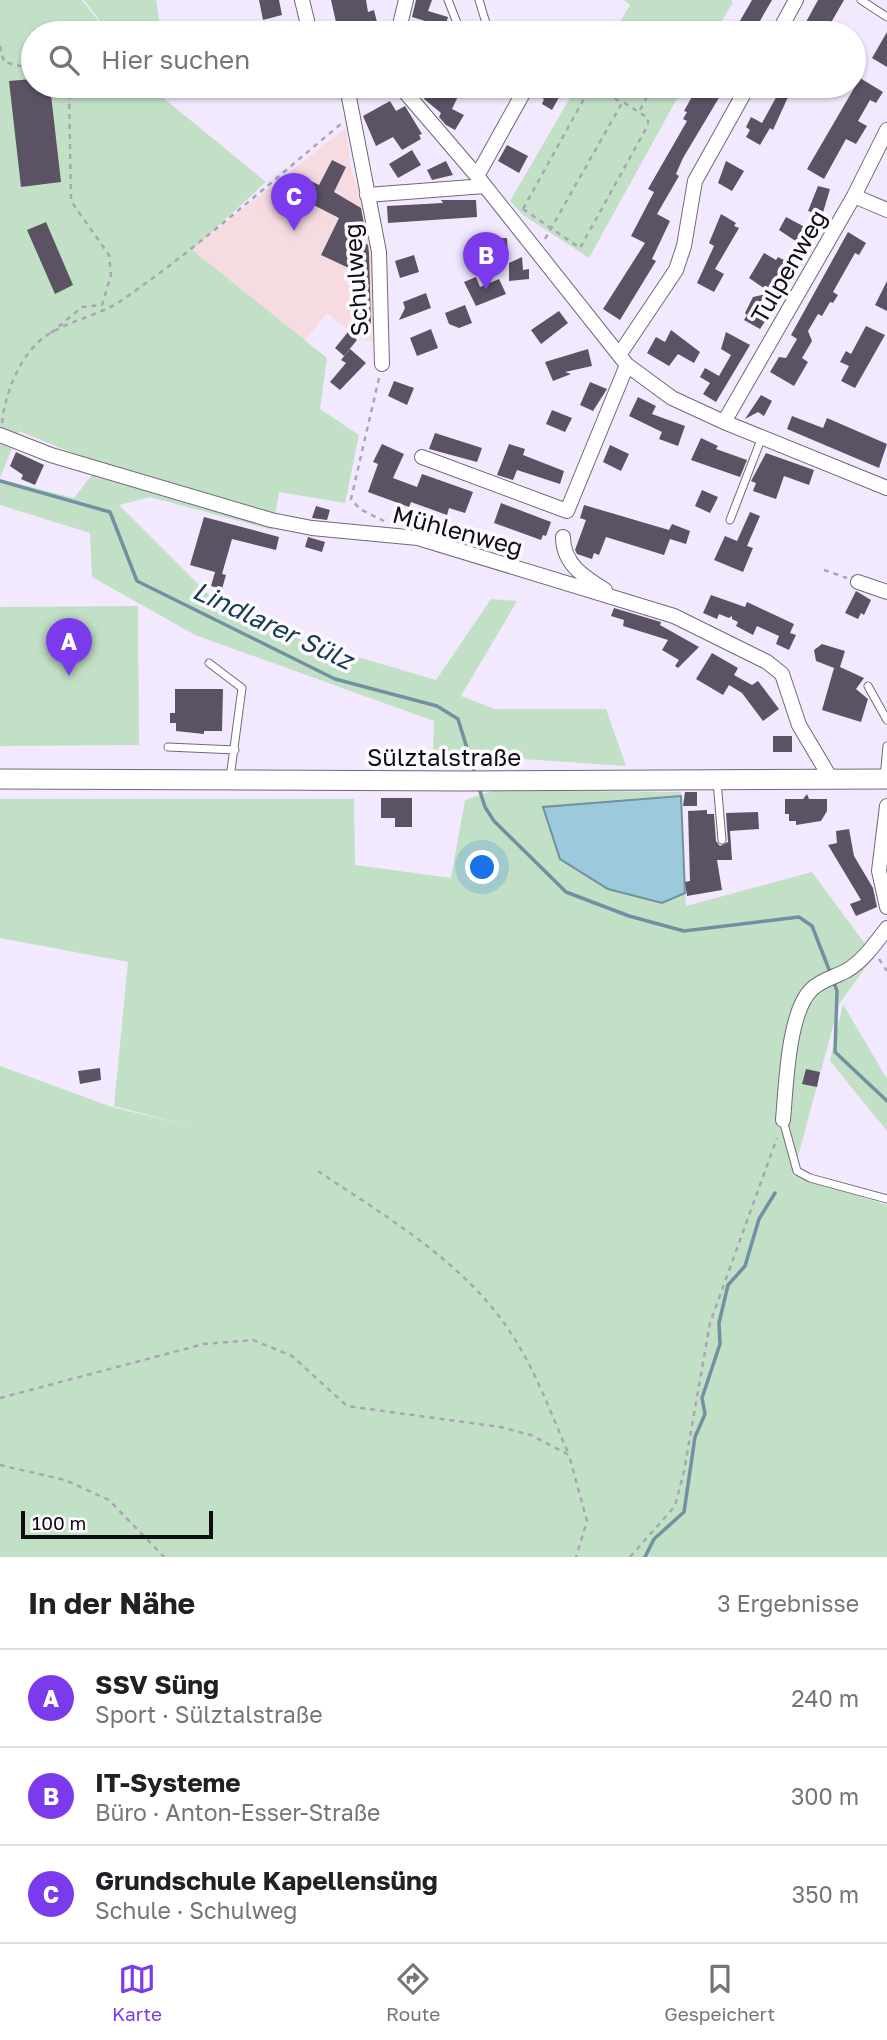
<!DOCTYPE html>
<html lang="de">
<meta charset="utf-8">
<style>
body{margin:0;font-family:"Golos Text",sans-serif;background:#f6f6f6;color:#202124}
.scale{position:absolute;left:21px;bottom:18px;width:192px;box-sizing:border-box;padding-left:7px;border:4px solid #0f0c13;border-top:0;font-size:19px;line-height:24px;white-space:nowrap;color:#0f0c13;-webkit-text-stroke:5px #fcfafe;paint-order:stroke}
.you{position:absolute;left:483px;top:868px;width:24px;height:24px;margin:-18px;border:5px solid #fff;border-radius:50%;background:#1a73e8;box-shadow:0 0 0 10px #1a73e833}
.badge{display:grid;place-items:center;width:46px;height:46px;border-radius:50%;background:#7c3aed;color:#fff;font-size:23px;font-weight:700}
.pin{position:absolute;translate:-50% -58px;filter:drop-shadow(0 2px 4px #0008)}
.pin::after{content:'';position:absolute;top:37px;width:24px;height:21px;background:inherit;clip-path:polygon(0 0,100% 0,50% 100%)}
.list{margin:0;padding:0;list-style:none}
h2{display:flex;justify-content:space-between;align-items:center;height:91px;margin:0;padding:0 28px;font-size:30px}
h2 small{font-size:23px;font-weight:400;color:#757577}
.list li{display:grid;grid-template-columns:46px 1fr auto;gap:21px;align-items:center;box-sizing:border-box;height:98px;padding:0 28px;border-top:2px solid #e0e0e0}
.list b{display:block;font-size:26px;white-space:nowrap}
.list p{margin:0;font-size:23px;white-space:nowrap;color:#757577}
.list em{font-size:23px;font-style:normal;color:#757577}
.icon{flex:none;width:38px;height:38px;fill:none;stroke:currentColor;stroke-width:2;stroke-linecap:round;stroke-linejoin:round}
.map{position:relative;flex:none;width:887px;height:1557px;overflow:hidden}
.search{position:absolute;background:#fff;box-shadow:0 2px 5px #0004;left:21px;right:21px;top:21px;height:77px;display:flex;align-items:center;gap:18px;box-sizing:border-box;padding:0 24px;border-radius:38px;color:#757577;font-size:26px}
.sheet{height:385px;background:#fff}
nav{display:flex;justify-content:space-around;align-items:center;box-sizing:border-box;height:98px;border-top:2px solid #e0e0e0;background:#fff;font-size:19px;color:#757577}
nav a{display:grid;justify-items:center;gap:4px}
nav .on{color:#7c3aed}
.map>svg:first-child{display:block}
</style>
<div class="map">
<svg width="887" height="1557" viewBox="0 0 887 1557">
<rect width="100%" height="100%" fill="#f2e9fe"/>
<path fill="#f6dce0" d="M346,128L352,176L372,211L379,343L359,338L327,313L305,341L191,250Z"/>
<path fill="#c2e0c6" d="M0,0H82L108,33H33V86H153L151,88L266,182L192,250L327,358L320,409L359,435L345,503L279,492L273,530L150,497L119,505L218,604L307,642L436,680L491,599L517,601L461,696L495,709H606L626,766L433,753L434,721L195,635L92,577L90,533L0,505V479L74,498L100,464L19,431L0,478Z
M84,0H156L161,32L164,33H109Z
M624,0H731L733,2L715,33H613L630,5Z
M577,86H684L589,258L523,215L510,201Z
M138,606L139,745L0,746V607Z
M496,790L681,792V796L544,807L662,903L685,893L686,906L812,872L874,956L839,1004L793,1175L887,1205V1557H0V1066L112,1107L193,1127L114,1106L128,962L0,938V799H354L355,865L451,878L465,800Z
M843,1004L887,1079V1131L830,1061Z"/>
<path fill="#9ccadc" stroke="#7291a0" stroke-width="2" d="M681,796L685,893L662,903L608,889L560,859L543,807Z"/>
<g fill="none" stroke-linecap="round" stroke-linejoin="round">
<path stroke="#7291a0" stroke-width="3.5" d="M0,481L110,512L137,581L335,679L437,706L458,719L475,774
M479,788L485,807L494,821L566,892L629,916L684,931L799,917L812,926L830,972
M833,980L837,991L835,1052L887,1101
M645,1557L654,1539L684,1512L695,1437L705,1414L702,1398L720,1344L719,1323L728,1285L745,1266L759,1219L775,1193"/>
</g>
<path fill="#5b5364" d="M259,0H279L282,15L263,20Z
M331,0H366L368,12L374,10L377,22L365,25L366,31H338Z
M416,0H432L428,11L448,17L445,27L412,17Z
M752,0H772L753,33H733Z
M818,0H844L825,33H800Z
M887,32V67L872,58Z
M860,78L883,92L876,103L870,100L858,121L867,126L856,144L846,139L824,179L807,169Z
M33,79V86H50L61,182L21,187L9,81Z
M443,86H463L452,109L464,115L455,130L446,125L439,117L441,113L424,99L430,88L440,93Z
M543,86L562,92L552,110L542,104L544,99L538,96Z
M698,86H726L683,158L676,174L679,176L657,214L670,221L652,259L656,261L620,320L603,309L645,243L631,236L654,192L648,189L687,121L683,119L687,112L684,111Z
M779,92L788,97L773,130L770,128L760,145L746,137L750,130L746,127L751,117L762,123Z
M390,101L396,111L405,106L422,134L419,135L421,139L402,150L393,137L376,146L363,116Z
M507,145L528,156L519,173L498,161Z
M412,150L421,165L398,178L389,164Z
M332,160L346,167L334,192L361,208L364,224L357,239L368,245L369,253L371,324H354L353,270L321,255L339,218L296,196L305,178L319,185Z
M446,161L453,175L432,180L427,170Z
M726,161L744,171L732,191L718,183Z
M818,186L830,189L822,216L808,211Z
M441,200H476L477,217L388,223L387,206L443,203Z
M721,214L736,223L734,226L739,228L715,269L724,274L714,292L697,283L714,246L709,243Z
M786,217L816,233L801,260L804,262L760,329L744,320L747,315L745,313L753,297L771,293L749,278L764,253L776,260L778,257L786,261L797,242L779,230Z
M46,222L73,285L55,294L27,230Z
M848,232L866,243L859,255L855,253L833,292L838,295L833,303L830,302L822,316L818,314L808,331L812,341L802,358L808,362L794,386L770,372L779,357L786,358L797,339L791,335Z
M507,238L508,256L476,257L475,239Z
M414,255L419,272L400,278L395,261Z
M522,257L523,270L529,269V279L509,281V263Z
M476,277L480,287L499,279L506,294L476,306L464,282Z
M887,281V311L875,305Z
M426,293L431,308L399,320L405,308L403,302Z
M465,305L472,323L459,328L449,324L445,313Z
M559,311L568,323L541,344L531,330Z
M866,326L885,335L855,388L841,381L849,366L840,362L846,351L851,354Z
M431,329L438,348L417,356L410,338Z
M671,330L700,352L694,363L678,354L669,366L647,353L656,337L665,342Z
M348,332L357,340L344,356L335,348Z
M726,332L750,345L716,402L703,394L710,383L700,377L705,368L719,376L731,355L721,349Z
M350,349L366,363L340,390L330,382L346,363L341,360Z
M588,349L592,366L565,372L571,374L553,381L545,362Z
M394,381L414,388L407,405L388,396Z
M590,382L607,389L593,411L580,405Z
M761,395L772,401L764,416L758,412L745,419Z
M638,397L656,406L652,414L685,426L678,446L659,439L662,432L629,416Z
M552,410L572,418L565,432L546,424Z
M792,416L823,428L827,418L887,444L879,468L787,429Z
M435,433L482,448L477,462L429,449Z
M701,438L718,446L716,449L747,460L740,477L691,460Z
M382,444L404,454L393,478L417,487L422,474L473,492L465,513L449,508L447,515L411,502L409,507L368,492L378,464L373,462Z
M509,444L525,449L523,455L564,471L560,484L517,470L513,480L497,475Z
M610,445L629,454L621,471L603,462Z
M16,452L44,465L35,485L21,479L23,475L10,466Z
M766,453L814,470L809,485L784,476L776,499L753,491L756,483L751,481Z
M702,490L718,497L710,513L695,506Z
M501,503L551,522L546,536L543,535L541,540L494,523Z
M584,505L669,530L672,524L690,531L686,544L670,539L664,555L606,537L599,555L594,553L592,559L577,554L575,550L586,520L580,518Z
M316,506L330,510L327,520L312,518Z
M750,512L760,516L747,546L753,548L743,572L714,560L725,536L737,541Z
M204,517L279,537L276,550L232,539L222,574L190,565Z
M308,537L325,542L322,552L305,547Z
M215,572L226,575L222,589L211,586Z
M856,591L871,600L864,615L861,613L858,619L845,613Z
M711,595L745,607L747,602L794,624L790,633L796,635L789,650L776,644L779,636L757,626L753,635L736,626L738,622L732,619V616L729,618L719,614L717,619L703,613Z
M614,608L661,622L660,625L699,647L678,668L675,666L679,660L662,650L668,640L623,626L624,620L611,616Z
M822,644L845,651L840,667L864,678L856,689L868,699L861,722L822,710L834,668L816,661L814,650Z
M712,653L738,668L734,675L752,685L758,681L779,709L763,721L742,693L729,685L723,695L696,679Z
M175,689H223L222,731H204V734L176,731V723H170V713H175Z
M773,736H792V752H773Z
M685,792H697V806H683Z
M807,794L809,799H827V811L821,821L796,825V821H789V814H785V799H803Z
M381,798H412V827H395V818H381Z
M707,810V814H714L716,841L720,846L728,842L726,813L758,812L759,829L730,831L732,860H717L722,890L687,896L685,882L690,881L688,811Z
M849,829L854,856L873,888L877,907L856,916L850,904L861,900L828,845L837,843L836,831Z
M100,1068L101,1080L80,1084L78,1071Z
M806,1069L820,1072L817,1087L802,1084Z"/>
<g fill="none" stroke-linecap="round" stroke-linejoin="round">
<g stroke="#70687a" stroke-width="9">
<path id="lane" d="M448,0L461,33
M479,0L489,33
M861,0L887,17
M730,520L762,437
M209,663L242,688L230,778
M868,686L887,720
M168,747L235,750
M884,778L887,746
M717,781L722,840
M783,1120L797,1171L810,1178L887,1199"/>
</g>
<g stroke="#70687a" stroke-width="16">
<path id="street" d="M302,0L310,33
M398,33L406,0
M778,33L796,0
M346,86L361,89L373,86
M400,86L477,176L627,365L672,398L724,422L887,488
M347,87L379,252L382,364
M477,176L527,86
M367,195L485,186
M854,196L887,210
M619,355L676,270L684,246L695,181L748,86
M724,422L854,196L887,130
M0,435L51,455L271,520L312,528L418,538L674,616L767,662L782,674L799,725L831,779
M422,457L567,511L627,365
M563,537C563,564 584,577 605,590
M858,582L887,592
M887,806L879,871L887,907
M783,1120C786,1087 788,1011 812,989C821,980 835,977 846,971C863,961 875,944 887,928"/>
</g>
<g stroke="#70687a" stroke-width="21">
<path id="secondary" d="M0,779L463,781L887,779"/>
</g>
<path stroke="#aba4b5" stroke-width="2.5" stroke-dasharray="5 5" stroke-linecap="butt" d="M0,46L4,62L33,69
M640,110L653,86
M523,209L580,248L648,125V118L620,100
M523,209L591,86
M545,239L622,103L596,86
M51,333L82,307L102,305L111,275L109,255L71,201L69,86
M379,378L351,499L360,509L384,521
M2,423C5,394 19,357 43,338C67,320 101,316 125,298C201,245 270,183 342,123
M824,570L847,578
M879,959L887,971
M318,1171C388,1218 469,1265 514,1338C537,1374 552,1416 569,1455
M0,1398L204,1344L253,1340L292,1356L347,1406L500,1427L531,1435L569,1455L587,1521L576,1557
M0,1465L65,1480L109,1500L164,1557
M630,1557L675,1506L684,1471L710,1323L777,1138"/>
<use href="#lane" stroke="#fff" stroke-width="7"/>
<use href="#street" stroke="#fff" stroke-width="14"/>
<use href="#secondary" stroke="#fff" stroke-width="19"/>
</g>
<g text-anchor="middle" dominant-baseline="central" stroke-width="7" stroke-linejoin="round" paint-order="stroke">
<g font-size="24" fill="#0f0c13" stroke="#fcfafe">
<text transform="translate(788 266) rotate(-60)">Tulpenweg</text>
<text transform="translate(355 280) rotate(-94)">Schulweg</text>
<text transform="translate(458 530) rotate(15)">Mühlenweg</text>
<text x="444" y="756">Sülztalstraße</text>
</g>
<g font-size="26" font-style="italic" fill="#143c4a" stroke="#fcfafe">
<text transform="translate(273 625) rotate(25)">Lindlarer Sülz</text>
</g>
</g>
</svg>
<div class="scale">100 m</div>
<div class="you"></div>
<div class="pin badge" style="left:69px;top:676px">A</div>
<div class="pin badge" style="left:486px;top:290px">B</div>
<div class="pin badge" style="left:294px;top:231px">C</div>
<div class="search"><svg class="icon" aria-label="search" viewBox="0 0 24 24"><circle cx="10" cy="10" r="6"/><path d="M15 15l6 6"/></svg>Hier suchen</div>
</div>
<section class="sheet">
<h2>In der Nähe<small>3 Ergebnisse</small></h2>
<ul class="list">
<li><span class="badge">A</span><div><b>SSV Süng</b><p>Sport · Sülztalstraße</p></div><em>240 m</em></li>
<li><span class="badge">B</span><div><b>IT-Systeme</b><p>Büro · Anton-Esser-Straße</p></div><em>300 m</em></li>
<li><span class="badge">C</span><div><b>Grundschule Kapellensüng</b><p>Schule · Schulweg</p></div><em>350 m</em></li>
</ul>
</section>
<nav>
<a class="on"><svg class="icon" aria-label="map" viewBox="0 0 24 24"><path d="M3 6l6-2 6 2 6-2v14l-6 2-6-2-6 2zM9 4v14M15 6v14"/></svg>Karte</a>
<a><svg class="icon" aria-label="directions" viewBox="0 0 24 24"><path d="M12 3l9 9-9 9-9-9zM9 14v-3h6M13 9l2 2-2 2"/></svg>Route</a>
<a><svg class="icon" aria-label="saved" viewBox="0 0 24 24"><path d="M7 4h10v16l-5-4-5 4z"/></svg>Gespeichert</a>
</nav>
